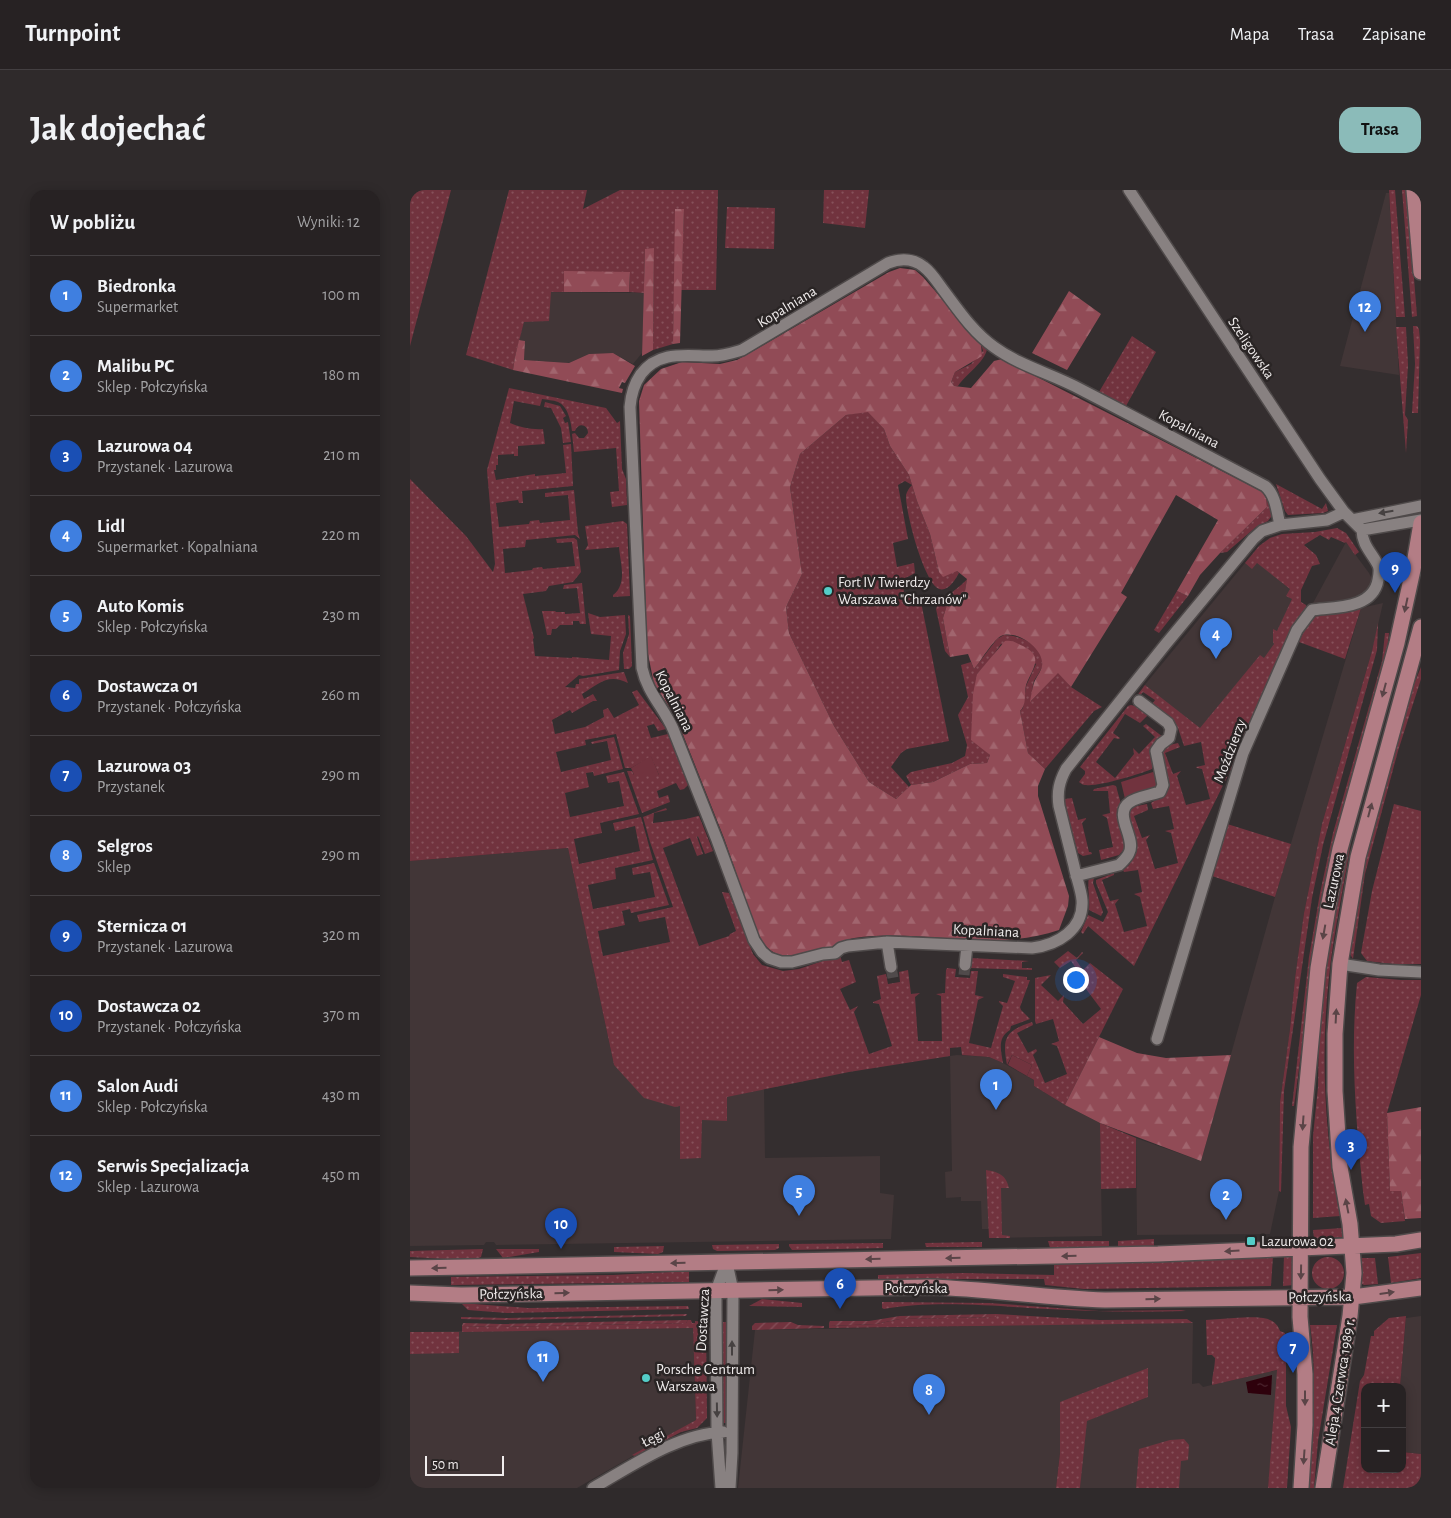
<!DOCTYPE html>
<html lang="pl">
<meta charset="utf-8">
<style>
body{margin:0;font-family:"Alegreya Sans",sans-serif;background:#2f2a2b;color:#f1f3f6}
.controls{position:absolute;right:15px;bottom:15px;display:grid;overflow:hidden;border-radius:10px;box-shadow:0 2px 12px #0003}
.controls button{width:45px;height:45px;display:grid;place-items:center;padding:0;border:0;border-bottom:1px solid #433f41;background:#272223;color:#f1f3f6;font:25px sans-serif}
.scale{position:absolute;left:15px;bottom:12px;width:79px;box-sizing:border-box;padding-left:5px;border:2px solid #f0ecec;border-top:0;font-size:14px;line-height:18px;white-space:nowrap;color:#f0ecec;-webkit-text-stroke:4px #2a2525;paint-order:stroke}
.you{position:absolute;left:665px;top:789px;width:18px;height:18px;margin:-12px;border:4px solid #fff;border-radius:50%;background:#1a73e8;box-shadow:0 0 0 8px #1a73e833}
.badge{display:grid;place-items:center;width:32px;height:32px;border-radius:50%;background:#8bbbb9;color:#fff;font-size:16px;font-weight:700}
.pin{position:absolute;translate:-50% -41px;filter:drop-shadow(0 1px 2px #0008)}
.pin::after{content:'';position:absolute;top:26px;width:18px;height:15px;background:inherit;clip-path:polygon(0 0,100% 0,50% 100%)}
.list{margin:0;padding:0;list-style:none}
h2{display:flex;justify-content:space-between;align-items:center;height:65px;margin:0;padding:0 20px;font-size:21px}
h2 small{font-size:16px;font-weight:400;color:#a4a4a6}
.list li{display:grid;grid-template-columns:32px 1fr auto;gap:15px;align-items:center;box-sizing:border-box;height:80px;padding:0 20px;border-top:1px solid #433f41}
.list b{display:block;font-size:19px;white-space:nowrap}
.list p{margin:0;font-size:16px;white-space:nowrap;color:#a4a4a6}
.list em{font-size:16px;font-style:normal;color:#a4a4a6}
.map{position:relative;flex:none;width:1011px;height:1298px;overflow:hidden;border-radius:15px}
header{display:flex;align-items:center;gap:30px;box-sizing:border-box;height:70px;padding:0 25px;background:#272223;border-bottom:1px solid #433f41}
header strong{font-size:24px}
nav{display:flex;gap:28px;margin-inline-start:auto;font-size:18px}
.intro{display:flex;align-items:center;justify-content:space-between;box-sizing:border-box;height:120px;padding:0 30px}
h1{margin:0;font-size:35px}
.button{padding:12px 22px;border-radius:15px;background:#8bbbb9;color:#111;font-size:18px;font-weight:700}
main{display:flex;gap:30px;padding:0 30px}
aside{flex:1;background:#272223;border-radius:15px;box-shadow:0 2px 12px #0003}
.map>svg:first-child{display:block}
</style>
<header>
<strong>Turnpoint</strong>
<nav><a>Mapa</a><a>Trasa</a><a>Zapisane</a></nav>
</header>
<div class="intro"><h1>Jak dojechać</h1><a class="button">Trasa</a></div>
<main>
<aside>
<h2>W pobliżu<small>Wyniki: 12</small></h2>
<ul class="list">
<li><span class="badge" style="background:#3f7fe0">1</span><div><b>Biedronka</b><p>Supermarket</p></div><em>100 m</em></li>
<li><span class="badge" style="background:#3f7fe0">2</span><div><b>Malibu PC</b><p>Sklep · Połczyńska</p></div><em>180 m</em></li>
<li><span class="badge" style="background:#1a4fb4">3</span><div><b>Lazurowa 04</b><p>Przystanek · Lazurowa</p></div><em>210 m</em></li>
<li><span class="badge" style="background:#3f7fe0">4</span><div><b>Lidl</b><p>Supermarket · Kopalniana</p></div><em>220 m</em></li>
<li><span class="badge" style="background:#3f7fe0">5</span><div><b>Auto Komis</b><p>Sklep · Połczyńska</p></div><em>230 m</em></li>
<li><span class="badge" style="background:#1a4fb4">6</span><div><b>Dostawcza 01</b><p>Przystanek · Połczyńska</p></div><em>260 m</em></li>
<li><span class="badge" style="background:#1a4fb4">7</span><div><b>Lazurowa 03</b><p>Przystanek</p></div><em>290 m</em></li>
<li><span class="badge" style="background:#3f7fe0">8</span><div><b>Selgros</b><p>Sklep</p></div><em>290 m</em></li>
<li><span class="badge" style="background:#1a4fb4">9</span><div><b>Sternicza 01</b><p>Przystanek · Lazurowa</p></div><em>320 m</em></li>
<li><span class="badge" style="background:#1a4fb4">10</span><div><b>Dostawcza 02</b><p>Przystanek · Połczyńska</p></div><em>370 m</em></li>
<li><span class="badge" style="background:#3f7fe0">11</span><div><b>Salon Audi</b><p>Sklep · Połczyńska</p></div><em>430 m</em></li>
<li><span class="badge" style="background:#3f7fe0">12</span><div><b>Serwis Specjalizacja</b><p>Sklep · Lazurowa</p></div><em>450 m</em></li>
</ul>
</aside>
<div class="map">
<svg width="1011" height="1298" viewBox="0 0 1011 1298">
<defs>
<pattern id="grass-dots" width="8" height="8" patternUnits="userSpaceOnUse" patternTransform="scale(1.25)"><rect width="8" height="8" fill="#71333e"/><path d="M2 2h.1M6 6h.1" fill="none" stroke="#86515a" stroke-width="1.8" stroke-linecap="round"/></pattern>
<pattern id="forest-firs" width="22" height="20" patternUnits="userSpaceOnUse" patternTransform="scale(1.25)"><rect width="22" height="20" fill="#914b56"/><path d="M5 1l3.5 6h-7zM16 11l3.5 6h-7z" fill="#a1656e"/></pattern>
<pattern id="garden-furrows" width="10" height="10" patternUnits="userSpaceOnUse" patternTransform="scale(1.25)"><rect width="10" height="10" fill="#71333e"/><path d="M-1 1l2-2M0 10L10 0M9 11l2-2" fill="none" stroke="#86515a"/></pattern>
<pattern id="water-ripples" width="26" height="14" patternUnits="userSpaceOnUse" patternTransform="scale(1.25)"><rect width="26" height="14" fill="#2e010c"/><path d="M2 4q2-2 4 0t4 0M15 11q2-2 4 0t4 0" fill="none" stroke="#4d2630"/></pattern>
</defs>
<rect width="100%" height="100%" fill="#342e2f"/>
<path fill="#423637" d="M976,3H979L989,185L930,176Z
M141,102L234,103L232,163L223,174L203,163L179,164L159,173L114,170L115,151L109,150L114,132Z
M936,352L959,383L963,391L952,406L945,409L902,415Z
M840,367L889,405L815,566L733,497Z
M973,413L962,461L912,634L894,723L885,788L880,839L870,912L869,1001L860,1044L727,1045L726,948L791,971L865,707L951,418Z
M158,658L204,875L292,930L316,907L354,899L355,968L470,966V1003L484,1005L481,1049L86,1055L84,1052H76L74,1055L0,1056V671Z
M547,865L579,867L593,873L624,890V896L655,915L690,933L692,1046L579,1048V1039H572L571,1011H551V1007L536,1008L535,982L542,981L540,866Z
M1011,1126V1264L992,1262V1197H990L996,1128Z
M737,1133H783L782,1194L789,1193L793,1197L868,1180L858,1298H670L676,1231L738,1207L650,1212V1263L646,1298H328L345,1140Z
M283,1138L286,1230L167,1298H0V1142Z"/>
<path fill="url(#grass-dots)" d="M0,0H41L0,156Z
M99,0H177L173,19L210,0H308L306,100H271L274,20L266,19L263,154L243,160L244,59H235L234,103L219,102L220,83L154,82V102H141L139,131L114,132L105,167L103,180L56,165Z
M414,0H459L455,38L413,33Z
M979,0H985L995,127H986Z
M992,0H997L1007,126L1002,127Z
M317,17L365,18L364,59L315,58Z
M1003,136H1007L1009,139L1010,150L1008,223H1002L1005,174Z
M986,137H996L998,175L995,225L998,230L996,263Z
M722,146L746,162L716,216L689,202Z
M571,154L577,159C575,172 556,184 548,196H544L541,192L545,182L561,174L573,161Z
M99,198L196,218L207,233L210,231L212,279L216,289L217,315L202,317L200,302L209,301L206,258L164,262L162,244L165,243L169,248H174L178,243C178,234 168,232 165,241H162C161,232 158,216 148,212C143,210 137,210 132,209L130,216L104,211L100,233C109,237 123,240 133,239L135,254L108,256V266H104V264L88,265V275H86V280H84L86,290L125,284V286L156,283L153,255L161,254L163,296L112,301L113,313H109L108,310L86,313L89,337L119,334L120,331L129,330L130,333L160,330L158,305L135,307V303L164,300L168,343L170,349L165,345L116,350L115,357L93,359L95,383L122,380L123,378L132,377L133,379L165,376L162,352L147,353L146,349L164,348L167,350L171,382L163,392L139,396L136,401L113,404L124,448L123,449L125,466L162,468V467L199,470L201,446L181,444L178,423L190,427L215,425L216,444L210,461L209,480L173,486L169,485L155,497L165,498L166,494H169V489L214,482L218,493C198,483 189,494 172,504L174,509L183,504L187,511H183L162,523L160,520L142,530L145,544L175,537L194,527L193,520L198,518L204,528L229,515L222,502L227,500L256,539L248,541L244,534L237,536L241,548L258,544L278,595L274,599L270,600L266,593L247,601L249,608L258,605L260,612L232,623L217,581H222L224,585H249L241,567L221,578H215L206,544L175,550L176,555L146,562L151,582L201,570L197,551L182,554L181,552L204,547L213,579L184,586L183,582L176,583L179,597L155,603L160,627L214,616L209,591L198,593L196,586L214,582L229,624L190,633L192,643L164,649L169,674L230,661L225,636L205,641L203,633L231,627L243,670L205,678L206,689L178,695L183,719L245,707L240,682L223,685L222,678L244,673L259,715L221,723L220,719L212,721L215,735L188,741L193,766L260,752L255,727L229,732L227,725L263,717L240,652L233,627L256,618L257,620L244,623L243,633L276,629L288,626H289L303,661L295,664L288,646L287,647L293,664L287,666L280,648L253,658L289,756L319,746L320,744L326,741L312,702L319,703L343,764L352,775L373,781L389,779L430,765L432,772L439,770L446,792L430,799L440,820L448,816L444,822L459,864L482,856L469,814L463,813V812L471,809L467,786L476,784L478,794L490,792L489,782L498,780L501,804L510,803L505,807L508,851H532L531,806L526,804L535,803L536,780L537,778L546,779L545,787L560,788L561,781H568L565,805L574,807L568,810L559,853L581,858L593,816L589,812V811L597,813L605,791L593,787V784L617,787V790H620L610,817L611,820L620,829L601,836L600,840C587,848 591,860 593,873L579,867L552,865L551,857L540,858V866L439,882L317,907V931L292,930L291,968L270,969V916L265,917L234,908L204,875L158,658L0,671V289L56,346L83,382L85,374L77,280Z
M135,212L150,216L156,226L153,228L155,233L158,232L161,252L153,253L151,238L141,218L134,217Z
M458,221L474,239L480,256L499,285L507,311L520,344L529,382L547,381L549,383C545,390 538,402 529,399C514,393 495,321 496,305C497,301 499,298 502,295L495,291L488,295L498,349L483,353L487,377L504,373L505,383L492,390L494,402L510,407L539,551L497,559L491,563L481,577L499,597L486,609L459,592L424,536L379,443L376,417L392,384L380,297L390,264L436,225Z
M866,294L912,319L916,313L918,321L913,323L878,325L875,321Z
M853,302L858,306L862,322L861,327L858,331L846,337L817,362L810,363L857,317L856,308Z
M213,331L217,334L220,406L203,407V405C218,394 210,372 209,357L175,360L178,355L175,336Z
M927,338L936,343L949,362L945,365L936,352L935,353L921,347L919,350L910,345L894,355L906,365L910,374L902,376L891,400V412L896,415V421L892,422L890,429L879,447L824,573L724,776L678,736L673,744L671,742L678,725L693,732L698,722L686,693V690L704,683V685L692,690L700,711L709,709L705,714L714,742L737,736L730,707L724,704L732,702L728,680L714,682L713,680L719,675L724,666L717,623L722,617L737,614L738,620L724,626L732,648L740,645L736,650L745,679L768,673L761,643L755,641L764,639L759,616L743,619L741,613L752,606L750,566L755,556L768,553L770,557L755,563L763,584L771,581L767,586L776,615L800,609L792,579L787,578L786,577L795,575L791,552L774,556L768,538L741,516L745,510L733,502L728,508L726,507L735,495L790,538L850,465L854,468L864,454L863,452V439L867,441L882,409L876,406L880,399L847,373L842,379L835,373L849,356L860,348L872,344L905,342Z
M557,389L555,401L537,415L533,428L540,467L535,461L526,419C529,409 549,399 557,389Z
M172,393L176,434H170L169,431H163V435H150L146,439H142L141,445H137L132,421H145L146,422H155V424L170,423L167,398L153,399L154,395Z
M767,401L778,406L749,443L744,440Z
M951,418L935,469L889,452L899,430L906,423Z
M218,425L220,426L222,476L219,479H214L213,463L219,444Z
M968,433L967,460L913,655L902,708L874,901L871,1002L869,1001L870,912L880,839L885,788L894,723L912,634L962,461Z
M975,443H979L977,460L924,656L911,713L884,916H882L899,767L910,703L923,643L972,471Z
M594,445C610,445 637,456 632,477C630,482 626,487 624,491C622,497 622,505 621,511L648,482L661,497L692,517L684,521L635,579L618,563L610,521L613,518L616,496L626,474L591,454L580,470L567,484L568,554L580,565L577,573L560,574L523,592L501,595L496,586L501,582L542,573L555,566L557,555L548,525L558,507L551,475L561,472L564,479L587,449Z
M1011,477V489L988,561L955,684L943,769L940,764L959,648L1000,504Z
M721,515L725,516L738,525L730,533L715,524L703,543L710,548L709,549L704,548L686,572L705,588L724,564L723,558L729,564L745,547L733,536L736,534L753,547C733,559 746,563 742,579C730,584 688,597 676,595C672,595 672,594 669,592L675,584V581L670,577L718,516Z
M703,595L706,596L711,614L708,630L715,648V658L709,665L691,670L689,660L703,657L697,628L692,625L700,623L698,601H683L684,599Z
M662,608L668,630L676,628V629L672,633L679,662H681L682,664L673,666L668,663L655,619V609Z
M984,614L1011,621V774H983L957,771L951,763L962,701Z
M814,633L881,654L865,707L799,685Z
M940,644L942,645C935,692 924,739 919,787C910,867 915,948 930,1026L903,1028V946L908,897L909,842L917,763Z
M686,685L684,687L683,693L693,722L691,726L679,720C680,708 677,697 679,686Z
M658,761L667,768L672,762L673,763L666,770L673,780L680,773L713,799L655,915L624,896V890L617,886L622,875L602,865L597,875C592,848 595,841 622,832L623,835L607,843L618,863L626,859L627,861L623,865L635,893L657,884L647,856L641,854L649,851L643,829L626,834L625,831V788L641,785L631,795L648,811L654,805L653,812L673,834L691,819L673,795H667L674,790L661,771L650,778L644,772Z
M561,768L619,771L612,772V778H622V780L559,778Z
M956,787L991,790H1011V805L977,923L980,1001H991L995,1031L971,1033L961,1026L959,1014L955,1015L953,1001C946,932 940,863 947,793Z
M690,933L726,948V998L691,999Z
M576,980C589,982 596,985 599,998H591L592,1045L600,1046V1048H579Z
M932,1038L933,1047L904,1049L903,1040Z
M744,1049V1057H708V1051Z
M638,1051H699V1059L640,1058Z
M572,1052V1057H516L515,1053Z
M473,1053V1058L382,1060L379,1056V1054Z
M369,1054V1058L365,1060L307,1061L303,1059L302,1055Z
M254,1056L253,1062L248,1064L204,1062V1057Z
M73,1059L71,1067L69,1068L37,1069L0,1067V1061Z
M86,1059H129V1062L93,1068Z
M1011,1063V1088L981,1093L978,1067Z
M883,1065L884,1095L873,1096L874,1066Z
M863,1066L861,1096L674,1099L635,1095L634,1089H468V1085L554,1083L644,1085V1073L778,1071Z
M902 1083a16 16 0 1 1 32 0a16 16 0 1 1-32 0Z
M951,1068H965L968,1094L954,1095L952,1094Z
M279,1081V1092L41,1095V1087L203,1085Z
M352,1109L392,1113V1117L339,1116Z
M472,1112L579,1113L689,1121L771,1120L776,1121C724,1123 672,1121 619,1118C575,1115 518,1111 474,1119L472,1118Z
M51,1113L118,1118L278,1116L279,1119L97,1123L58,1120Z
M586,1124L690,1130L777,1129L783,1133L419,1138V1136L466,1134L490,1129L586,1127Z
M996,1126L990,1197H955V1279H992V1262L1011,1264V1298H933L950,1191L954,1185L961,1146H964V1141L979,1128Z
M824,1128C840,1128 864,1123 870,1141L875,1143L876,1158V1216L881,1237L877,1298H858L867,1180L802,1195C802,1185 805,1178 805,1168L802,1165H797L796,1130Z
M278,1130H281L282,1133H285V1131L295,1132L296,1134L297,1228L287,1238L271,1242L225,1266L222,1265L286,1230L283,1138L52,1142V1136L88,1137L276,1133Z
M311,1132H318L316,1233H312Z
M900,1135H927L908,1251L904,1298H898C902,1244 908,1189 900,1135Z
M0,1142H49V1163L0,1164Z
M738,1178V1207L677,1231L670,1298H646L650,1263V1212Z
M774,1249L779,1255L778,1270L771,1271L769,1298H726L729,1259L760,1250Z"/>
<path fill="url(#forest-firs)" d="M265,19H274L270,153L263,154Z
M244,58L243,160L232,166L235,59Z
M490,78L505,80L513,87L571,154L572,166L545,182L541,192L544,196L561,198L584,171L592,169L853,302L856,308L857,317L810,363L790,385L778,406L767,401L808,330L766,305L711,403L717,407L661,497L648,483L620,512C621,506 622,499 624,493C626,487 631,482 632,476C635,458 605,439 591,446C582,451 571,471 564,479L558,464L540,467L533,428L537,415L555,401L557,389L547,381L533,387L529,382L520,344L507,311L499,285L480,256L474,239L458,222L436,225L390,264L380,297L392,384L376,417L379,443L424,536L459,592L486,609L501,595L523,592L560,574L577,573L580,565L561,550L563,504L567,484L595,451C603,450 606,453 613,456C635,467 622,479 616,495C614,503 617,515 610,521L618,563L635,579L628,596V606L659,706L658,716L649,740C582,763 512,738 444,748C435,750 432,754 425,759C420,762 384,767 376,767C364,765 356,757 349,748L314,648L266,527L244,494L237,459L229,211L234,195L251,179L272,172L310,174L327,170L345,160L479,82Z
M154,81L220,82L219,102H154Z
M659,101L691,124L657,180L622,163Z
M109,150L115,151L114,170L159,173L179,164L203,163L225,176L215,193L212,192L209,198L213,199L212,203L103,180L105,167Z
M689,847L727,863L756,868L821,865L791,971L690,933L655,915Z
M1011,917V1028L995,1029L991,1001H980L977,923Z"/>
<path fill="#71333e" d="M241,566L249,585H224L221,578Z
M743,582L745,583L748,592L746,599L715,609L711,592Z
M602,865L622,875L617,886L598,875Z"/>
<path fill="url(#garden-furrows)" d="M277,1124L276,1126L94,1130L51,1129V1127L97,1128Z
M586,1124V1127L490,1129L466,1134L419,1136V1133L420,1131H459L490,1126Z
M278,1130L276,1133L88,1137L52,1136L53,1133L92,1134Z
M381,1132L388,1135L414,1136V1138L342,1140V1136L345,1133Z"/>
<path fill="url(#water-ripples)" d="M862,1185L861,1205L838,1203L836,1192Z"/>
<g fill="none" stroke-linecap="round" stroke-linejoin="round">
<path stroke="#504a4b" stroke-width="11" stroke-dasharray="11 5.5" stroke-linecap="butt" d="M481,777L483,788
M554,785L555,775"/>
<g stroke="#4f4a4a" stroke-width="14">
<path id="minor" d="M719,0L910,289L934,322L952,340L1011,330
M942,330L1011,316
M870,335L852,341L843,349L755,455L656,579C649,592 647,602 649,616C654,636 659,656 664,676C666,687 671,699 672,710C674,740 647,755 622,758L477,752L438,756L431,758L425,763L413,764L382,772H371L359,768L352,762L344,750L307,650L263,539C254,518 237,502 232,478L220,217C221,204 224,194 231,184C249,160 276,166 302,166C313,166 322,163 332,160L478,73C491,68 504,69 514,77C522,83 528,93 534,101C549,121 563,142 584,157C610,176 642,184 670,199C732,231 794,264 855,296C866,305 867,323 870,335L917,330L934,322
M666,686L709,675C713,671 717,668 719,663C727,648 702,624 720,612C727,607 741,605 750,602L753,595L746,561L751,554L759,548L761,539L758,533L729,511
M477,752L481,777
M930,774L969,780L1011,782
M555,775L557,755
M747,849L833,563L887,440L902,420C925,417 963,419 968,390C969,385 970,379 968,375C962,363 952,355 952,340
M317,1073L323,1101L322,1263L320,1298
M183,1298C222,1276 267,1244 313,1242
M311,1298L307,1242L306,1121V1101L317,1071"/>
</g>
<g stroke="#4f4a4a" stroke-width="18">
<path id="major" d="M1004,0L1011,82
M0,1078L748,1064L986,1054L1011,1050
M0,1103L51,1105L520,1097C579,1099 636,1108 695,1110L943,1107L1011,1098
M891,1298L895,1235V1184L890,1127L891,957L908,778L918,718L930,659L987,453L1003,380L1011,333
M913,1298L940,1126L944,1083L940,1034L930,977L925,901V844L930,774L948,667L1011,437"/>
</g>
<use href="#minor" stroke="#888181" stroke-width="11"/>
<use href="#major" stroke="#b37d85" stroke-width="15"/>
</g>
<defs><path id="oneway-solid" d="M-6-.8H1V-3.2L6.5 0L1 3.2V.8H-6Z" transform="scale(1.25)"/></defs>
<g fill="#464141">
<use href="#oneway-solid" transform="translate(976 322) rotate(170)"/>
<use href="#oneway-solid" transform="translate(322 1158) rotate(-90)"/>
<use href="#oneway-solid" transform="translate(307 1220) rotate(89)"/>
</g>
<g fill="#5a4447">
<use href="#oneway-solid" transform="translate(996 415) rotate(102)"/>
<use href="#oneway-solid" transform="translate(974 500) rotate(105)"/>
<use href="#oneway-solid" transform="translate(960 620) rotate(-75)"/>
<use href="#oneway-solid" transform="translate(914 742) rotate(100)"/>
<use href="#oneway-solid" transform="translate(926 826) rotate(-87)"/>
<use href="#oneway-solid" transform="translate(893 933) rotate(94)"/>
<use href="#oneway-solid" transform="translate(937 1016) rotate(-101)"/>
<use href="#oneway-solid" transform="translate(822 1061) rotate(176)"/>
<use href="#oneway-solid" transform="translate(659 1066) rotate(179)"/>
<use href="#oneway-solid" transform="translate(543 1068) rotate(179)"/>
<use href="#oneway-solid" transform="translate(463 1069) rotate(179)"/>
<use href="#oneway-solid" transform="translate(268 1073) rotate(178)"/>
<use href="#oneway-solid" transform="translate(29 1078) rotate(179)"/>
<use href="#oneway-solid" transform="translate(891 1082) rotate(91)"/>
<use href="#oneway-solid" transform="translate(366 1100) rotate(-1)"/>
<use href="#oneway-solid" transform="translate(152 1103) rotate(-1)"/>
<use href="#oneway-solid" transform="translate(977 1103) rotate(-8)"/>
<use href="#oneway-solid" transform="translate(743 1109) rotate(-1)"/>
<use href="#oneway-solid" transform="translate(895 1208) rotate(90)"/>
<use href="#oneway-solid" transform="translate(894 1267) rotate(94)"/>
</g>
<g fill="#54cdc8" stroke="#2a2525" stroke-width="2">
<circle cx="418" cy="401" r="5"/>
<rect x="836" y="1046" width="10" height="10" rx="2.5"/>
<circle cx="236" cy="1188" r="5"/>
</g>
<g text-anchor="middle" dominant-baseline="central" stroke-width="5" stroke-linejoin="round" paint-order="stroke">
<g font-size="15" fill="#f0ecec" stroke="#2a2525">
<text transform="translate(377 117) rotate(-31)">Kopalniana</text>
<text transform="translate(841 158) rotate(56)">Szeligowska</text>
<text transform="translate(779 239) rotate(28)">Kopalniana</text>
<text transform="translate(264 511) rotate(63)">Kopalniana</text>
<text transform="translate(820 561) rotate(-69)">Moździerzy</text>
<text transform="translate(924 691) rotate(-78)">Lazurowa</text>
<text transform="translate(576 741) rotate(3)">Kopalniana</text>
<text x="506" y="1098">Połczyńska</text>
<text transform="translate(101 1104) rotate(-1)">Połczyńska</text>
<text transform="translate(910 1107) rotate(-1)">Połczyńska</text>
<text transform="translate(293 1130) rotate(-87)">Dostawcza</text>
<text transform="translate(930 1192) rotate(-81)">Aleja 4 Czerwca 1989 r.</text>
<text transform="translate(243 1248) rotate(-28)">Łęgi</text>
</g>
<g font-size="15" fill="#f0ecec" stroke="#2a2525" text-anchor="start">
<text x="428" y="392">Fort IV Twierdzy<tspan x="428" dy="17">Warszawa "Chrzanów"</tspan></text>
<text x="851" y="1051">Lazurowa 02</text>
<text x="246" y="1179">Porsche Centrum<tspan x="246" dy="17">Warszawa</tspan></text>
</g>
</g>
</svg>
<div class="controls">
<button>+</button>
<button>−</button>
</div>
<div class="scale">50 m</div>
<div class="you"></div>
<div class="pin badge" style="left:586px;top:920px;background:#3f7fe0">1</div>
<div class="pin badge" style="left:816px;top:1030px;background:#3f7fe0">2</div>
<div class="pin badge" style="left:941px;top:980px;background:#1a4fb4">3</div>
<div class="pin badge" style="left:806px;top:469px;background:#3f7fe0">4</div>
<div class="pin badge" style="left:389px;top:1026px;background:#3f7fe0">5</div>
<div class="pin badge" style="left:430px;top:1119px;background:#1a4fb4">6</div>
<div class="pin badge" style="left:883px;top:1183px;background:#1a4fb4">7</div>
<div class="pin badge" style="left:519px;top:1225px;background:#3f7fe0">8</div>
<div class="pin badge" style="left:985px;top:403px;background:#1a4fb4">9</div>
<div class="pin badge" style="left:151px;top:1059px;background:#1a4fb4">10</div>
<div class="pin badge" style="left:133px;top:1192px;background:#3f7fe0">11</div>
<div class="pin badge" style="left:955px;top:142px;background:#3f7fe0">12</div>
</div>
</main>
